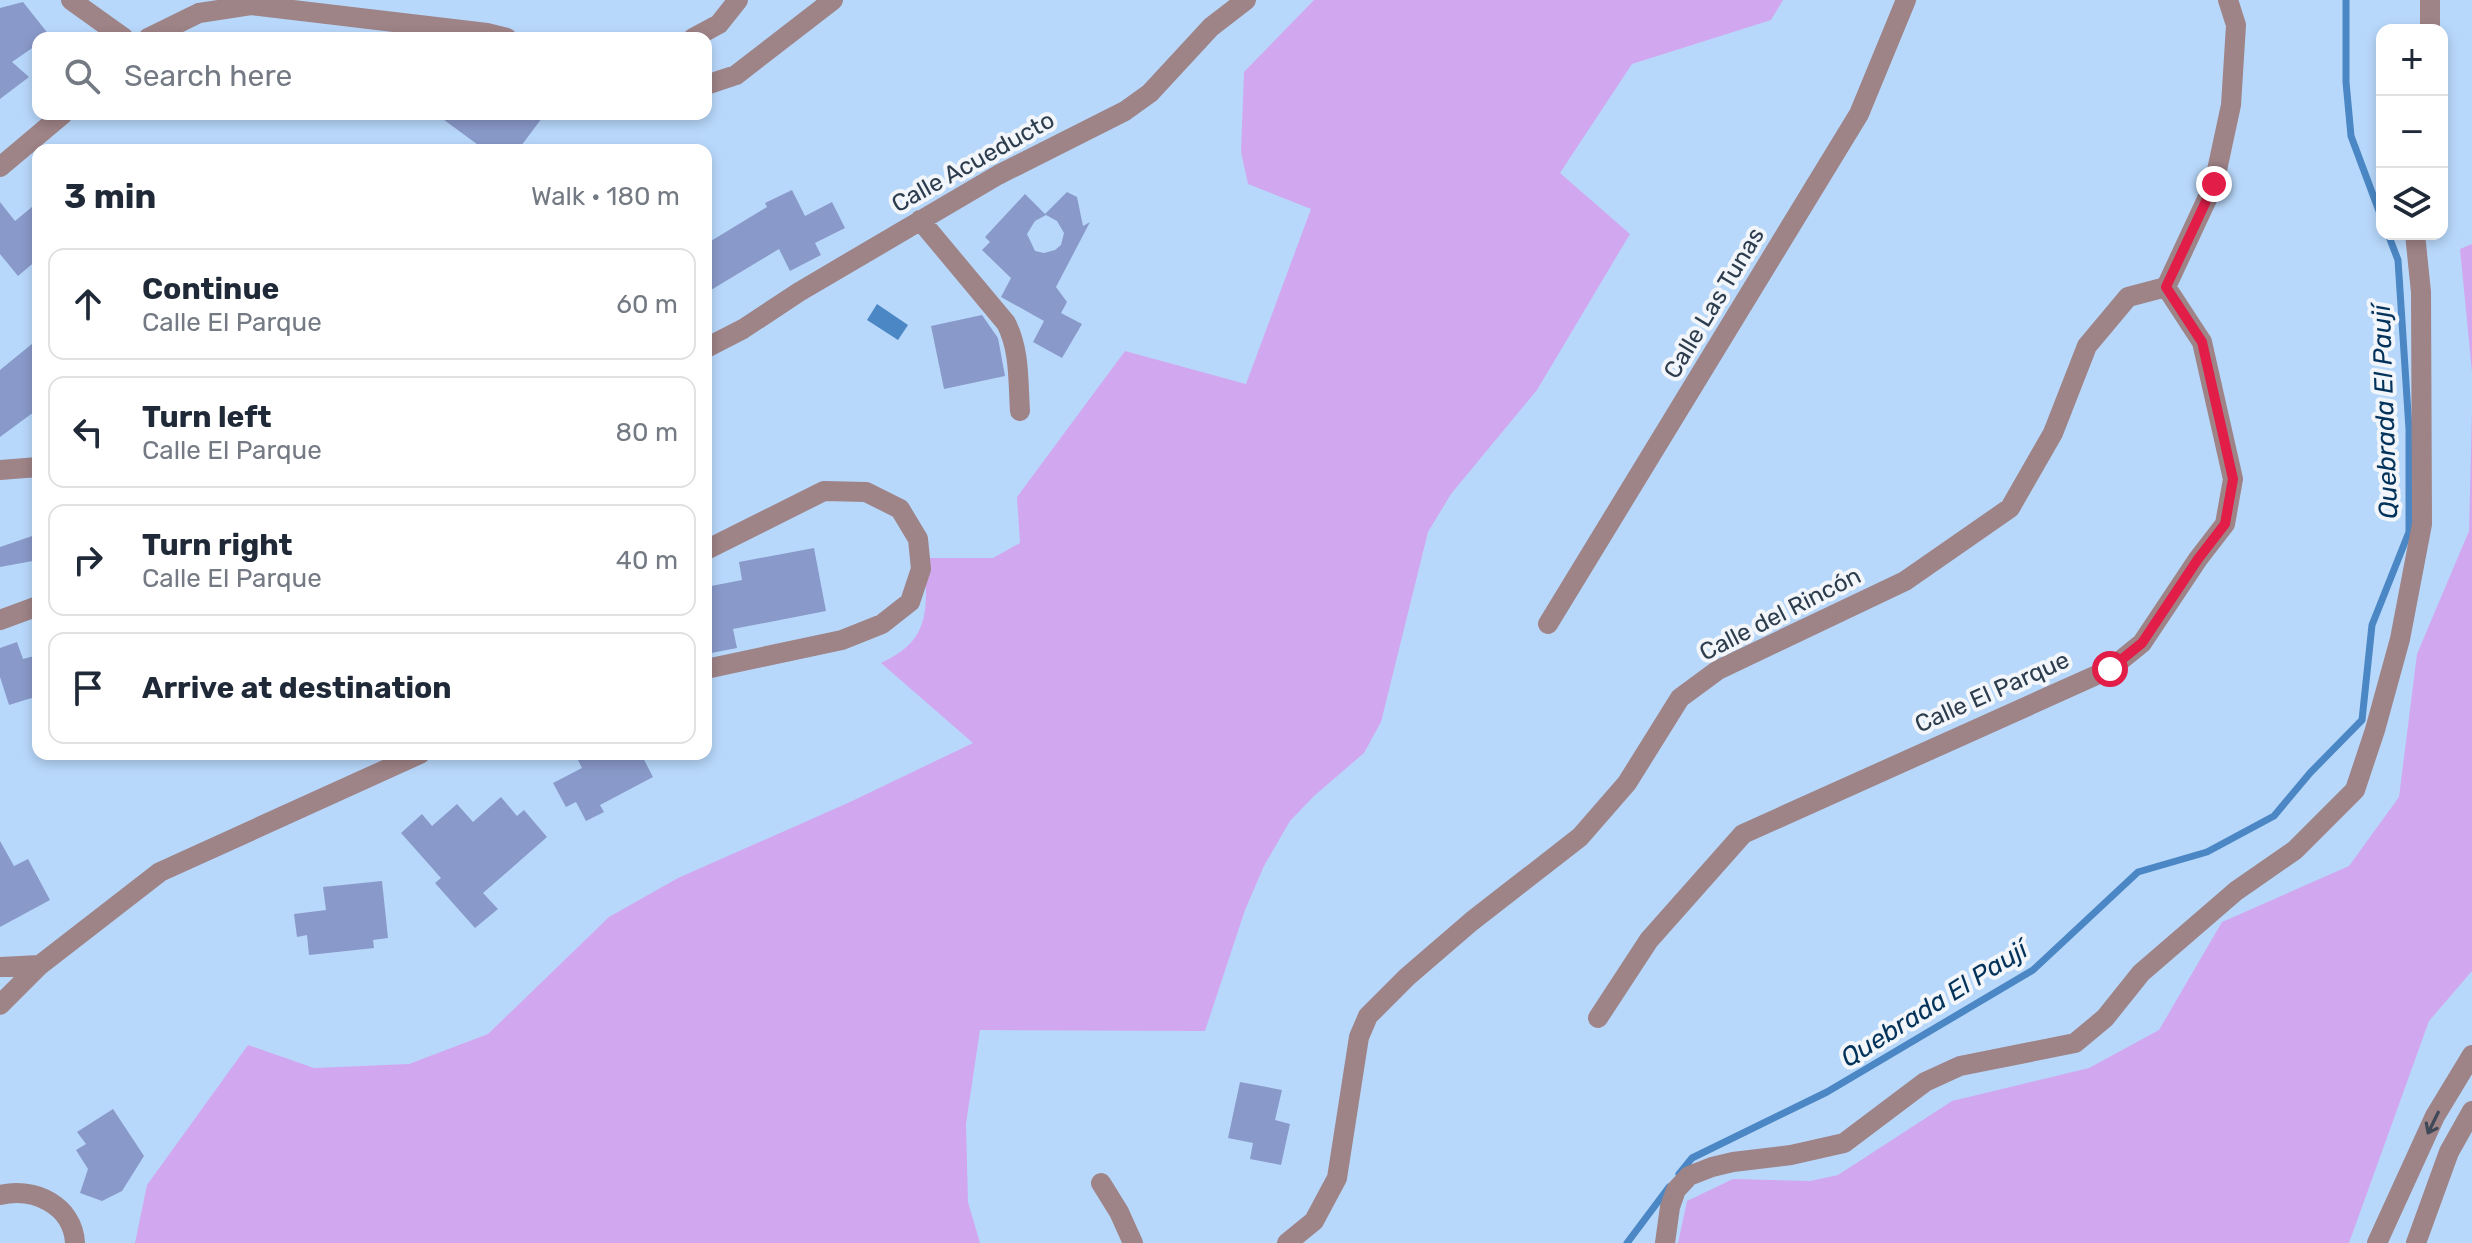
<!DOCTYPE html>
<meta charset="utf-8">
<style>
body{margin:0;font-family:Rubik,sans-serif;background:#f6f6f7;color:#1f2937}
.controls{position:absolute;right:24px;top:24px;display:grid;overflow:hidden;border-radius:16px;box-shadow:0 4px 12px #0003}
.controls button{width:72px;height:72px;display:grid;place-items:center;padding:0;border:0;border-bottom:2px solid #e0e1e3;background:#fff;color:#1f2937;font:40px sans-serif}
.stop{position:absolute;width:24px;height:24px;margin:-18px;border:6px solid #e11d48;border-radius:50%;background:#fff}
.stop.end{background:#e11d48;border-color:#fff;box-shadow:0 2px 8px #0008}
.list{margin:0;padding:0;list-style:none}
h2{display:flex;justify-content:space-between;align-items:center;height:104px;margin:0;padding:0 32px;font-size:34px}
h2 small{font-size:26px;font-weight:400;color:#747a83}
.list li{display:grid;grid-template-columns:52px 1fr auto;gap:24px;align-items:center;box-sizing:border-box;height:112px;margin:0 16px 16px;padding:0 16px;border:2px solid #e0e1e3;border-radius:16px}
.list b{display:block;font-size:30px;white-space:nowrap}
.list p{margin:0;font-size:26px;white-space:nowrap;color:#747a83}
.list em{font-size:26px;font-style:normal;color:#747a83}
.icon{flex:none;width:44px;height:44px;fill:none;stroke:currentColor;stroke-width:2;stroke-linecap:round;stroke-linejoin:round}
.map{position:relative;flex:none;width:2472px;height:1243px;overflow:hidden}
.search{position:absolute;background:#fff;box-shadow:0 4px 12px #0003;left:32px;top:32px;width:680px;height:88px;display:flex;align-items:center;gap:20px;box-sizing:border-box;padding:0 28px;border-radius:16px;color:#747a83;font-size:30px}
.panel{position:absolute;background:#fff;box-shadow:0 4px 12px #0003;left:32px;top:144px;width:680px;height:616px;border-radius:16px}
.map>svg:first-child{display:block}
</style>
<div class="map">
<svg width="2472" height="1243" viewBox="0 0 2472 1243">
<rect width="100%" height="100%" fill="#b8d8fb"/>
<path fill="#d1a8ef" d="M1314,0H1783L1771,20L1632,64L1560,173L1630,234L1537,390L1451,494L1428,532L1381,722L1364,753L1314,796L1290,821L1264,866L1245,910L1205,1031L980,1030L966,1124L968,1202L980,1243H135L147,1185L248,1045L314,1068L409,1064L488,1034L609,917L678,878L850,802L973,743L881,663C934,638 925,609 926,558H993L1020,543L1017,497L1125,351L1246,384L1311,209L1248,184L1241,152L1244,72Z
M2472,244V372L2460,249Z
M2472,410V971L2429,1021L2349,1243H1678L1687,1201L1733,1179L1810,1181L1838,1175L1952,1101L2089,1068L2159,1030L2222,922L2349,866L2399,797L2417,654L2469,531Z"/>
<path fill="#4a87c4" d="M877,304L908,325L898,340L867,320Z"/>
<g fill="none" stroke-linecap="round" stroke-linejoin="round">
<path stroke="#4a87c4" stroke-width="7" d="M2346,0V82L2351,136L2382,219
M1679,1174L1692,1158L1827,1092L2033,970L2138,872L2207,852L2274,816L2310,773L2362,720L2372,625L2409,532V429L2398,260L2388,234
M1627,1243L1669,1187"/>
</g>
<path fill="#8999c9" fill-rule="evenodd" d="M23,2L50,36L38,38V44L12,62L29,77L0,99V8Z
M436,114H545L518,150H485Z
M792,190L805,216L832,202L845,228L815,243L821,255L790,271L779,249L706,293V244L767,207L765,203Z
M1067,192L1077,197L1083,226L1090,222L1056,287L1067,302L1061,313L1082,324L1062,358L1033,342L1044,321L1001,297L1011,278L982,250L990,242L985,237L1025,194L1045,214ZM1046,215L1057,221L1064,233L1061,245L1055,250L1044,253L1035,251L1027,234L1035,221Z
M0,202L15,221L38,202V259L18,276L0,254Z
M982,315L998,338L1005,376L944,389L931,326Z
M38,339V409L0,437V370Z
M38,534V560L0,567V547Z
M814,548L826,611L733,629L737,648L706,654V627L711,626L706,587L742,580L739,562Z
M17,642L23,659L38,655V696L9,705L0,677V648Z
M575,754H641L653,777L600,805L604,812L586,821L576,802L566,807L553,783L582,768Z
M501,797L517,816L524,810L547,837L483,893L498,909L475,928L435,883L441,878L401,833L422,814L432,826L457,804L473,822Z
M0,841L14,866L28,859L50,900L0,927Z
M382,881L388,938L373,940L374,948L309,955L307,935L297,937L294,914L326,910L323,887Z
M1240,1082L1282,1090L1275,1120L1290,1124L1281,1165L1250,1159L1253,1143L1228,1138Z
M113,1109L144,1156L122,1191L102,1201L80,1193L88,1169L76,1150L86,1144L77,1132Z"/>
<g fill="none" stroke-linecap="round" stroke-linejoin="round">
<path stroke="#9e8387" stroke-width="20" d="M71,0L124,38
M2430,30V0
M148,38L199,13L251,5L487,33L507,38
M693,38L719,24L738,0
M706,85L736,75L833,0
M0,167L63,114
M920,220L1006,323C1020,350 1018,381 1020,411
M706,348L743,329L799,292L998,175L1125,111L1150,93L1211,27L1246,0
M0,470L38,467
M706,550L824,491L866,492L900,509L918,539L921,569L910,602L882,624L842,640L706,669
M0,620L38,606
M1548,624L1859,114L1906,0
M0,967L40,965
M0,1005L40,965L160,872L420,754
M1598,1018L1649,940L1743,834L2110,669L2142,643L2198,559L2225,524L2233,479L2202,342L2166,287L2214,184L2231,105L2236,25L2228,0
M1101,1183L1119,1212L1133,1243
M0,1195C34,1187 73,1205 75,1243
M1287,1243L1314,1221L1337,1178L1359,1037L1368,1016L1407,977L1472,921L1580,837L1627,783L1680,698L1718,670L1905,581L2010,508L2053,433L2087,346L2128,297L2166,287
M1665,1243L1670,1207L1676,1190L1689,1176L1712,1167L1733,1162L1791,1155L1844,1143L1925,1082L1960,1066L2075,1043L2105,1018L2141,973L2236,891L2295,850L2355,790L2375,730L2400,639L2422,524L2421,292L2415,234
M2377,1243L2435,1116L2472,1055
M2416,1243L2449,1152L2472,1111"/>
</g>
<defs><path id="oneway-shaft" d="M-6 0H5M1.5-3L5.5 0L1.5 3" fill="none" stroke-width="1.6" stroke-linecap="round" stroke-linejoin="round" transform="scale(2)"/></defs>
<use stroke="#3e4857" href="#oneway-shaft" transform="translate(2433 1123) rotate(116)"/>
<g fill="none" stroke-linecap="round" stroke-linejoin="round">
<path stroke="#e11d48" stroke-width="10" d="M2110,669L2142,643L2198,559L2225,524L2233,479L2202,342L2166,287L2214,184"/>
</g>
<g text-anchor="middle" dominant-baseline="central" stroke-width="8" stroke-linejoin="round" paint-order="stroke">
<g font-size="24" fill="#2d3d4e" stroke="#f2f6fa">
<text transform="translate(973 162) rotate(-29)">Calle Acueducto</text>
<text transform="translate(1714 303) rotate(-59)">Calle Las Tunas</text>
<text transform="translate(1780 614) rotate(-27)">Calle del Rincón</text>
<text transform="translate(1992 692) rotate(-24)">Calle El Parque</text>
</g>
<g font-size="26" font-style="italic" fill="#03325a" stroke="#f2f6fa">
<text transform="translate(2385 412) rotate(-92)">Quebrada El Paují</text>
<text transform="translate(1934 1004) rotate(-32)">Quebrada El Paují</text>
</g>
</g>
</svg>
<div class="controls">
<button>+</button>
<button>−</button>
<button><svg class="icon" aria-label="layers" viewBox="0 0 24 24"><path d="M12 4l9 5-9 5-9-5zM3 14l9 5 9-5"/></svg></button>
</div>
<div class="stop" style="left:2110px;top:669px"></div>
<div class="stop end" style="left:2214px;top:184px"></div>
<div class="search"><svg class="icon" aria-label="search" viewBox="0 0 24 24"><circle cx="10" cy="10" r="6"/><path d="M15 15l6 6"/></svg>Search here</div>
<section class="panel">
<h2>3 min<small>Walk · 180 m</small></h2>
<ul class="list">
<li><svg class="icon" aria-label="ahead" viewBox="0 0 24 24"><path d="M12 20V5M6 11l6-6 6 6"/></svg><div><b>Continue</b><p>Calle El Parque</p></div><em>60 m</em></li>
<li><svg class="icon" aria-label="left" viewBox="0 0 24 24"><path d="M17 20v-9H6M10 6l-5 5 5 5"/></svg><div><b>Turn left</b><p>Calle El Parque</p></div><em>80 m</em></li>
<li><svg class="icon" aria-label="right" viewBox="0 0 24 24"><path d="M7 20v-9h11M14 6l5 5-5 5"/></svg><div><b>Turn right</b><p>Calle El Parque</p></div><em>40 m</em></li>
<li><svg class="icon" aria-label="arrive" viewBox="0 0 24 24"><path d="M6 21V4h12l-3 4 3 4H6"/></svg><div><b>Arrive at destination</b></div></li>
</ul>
</section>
</div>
